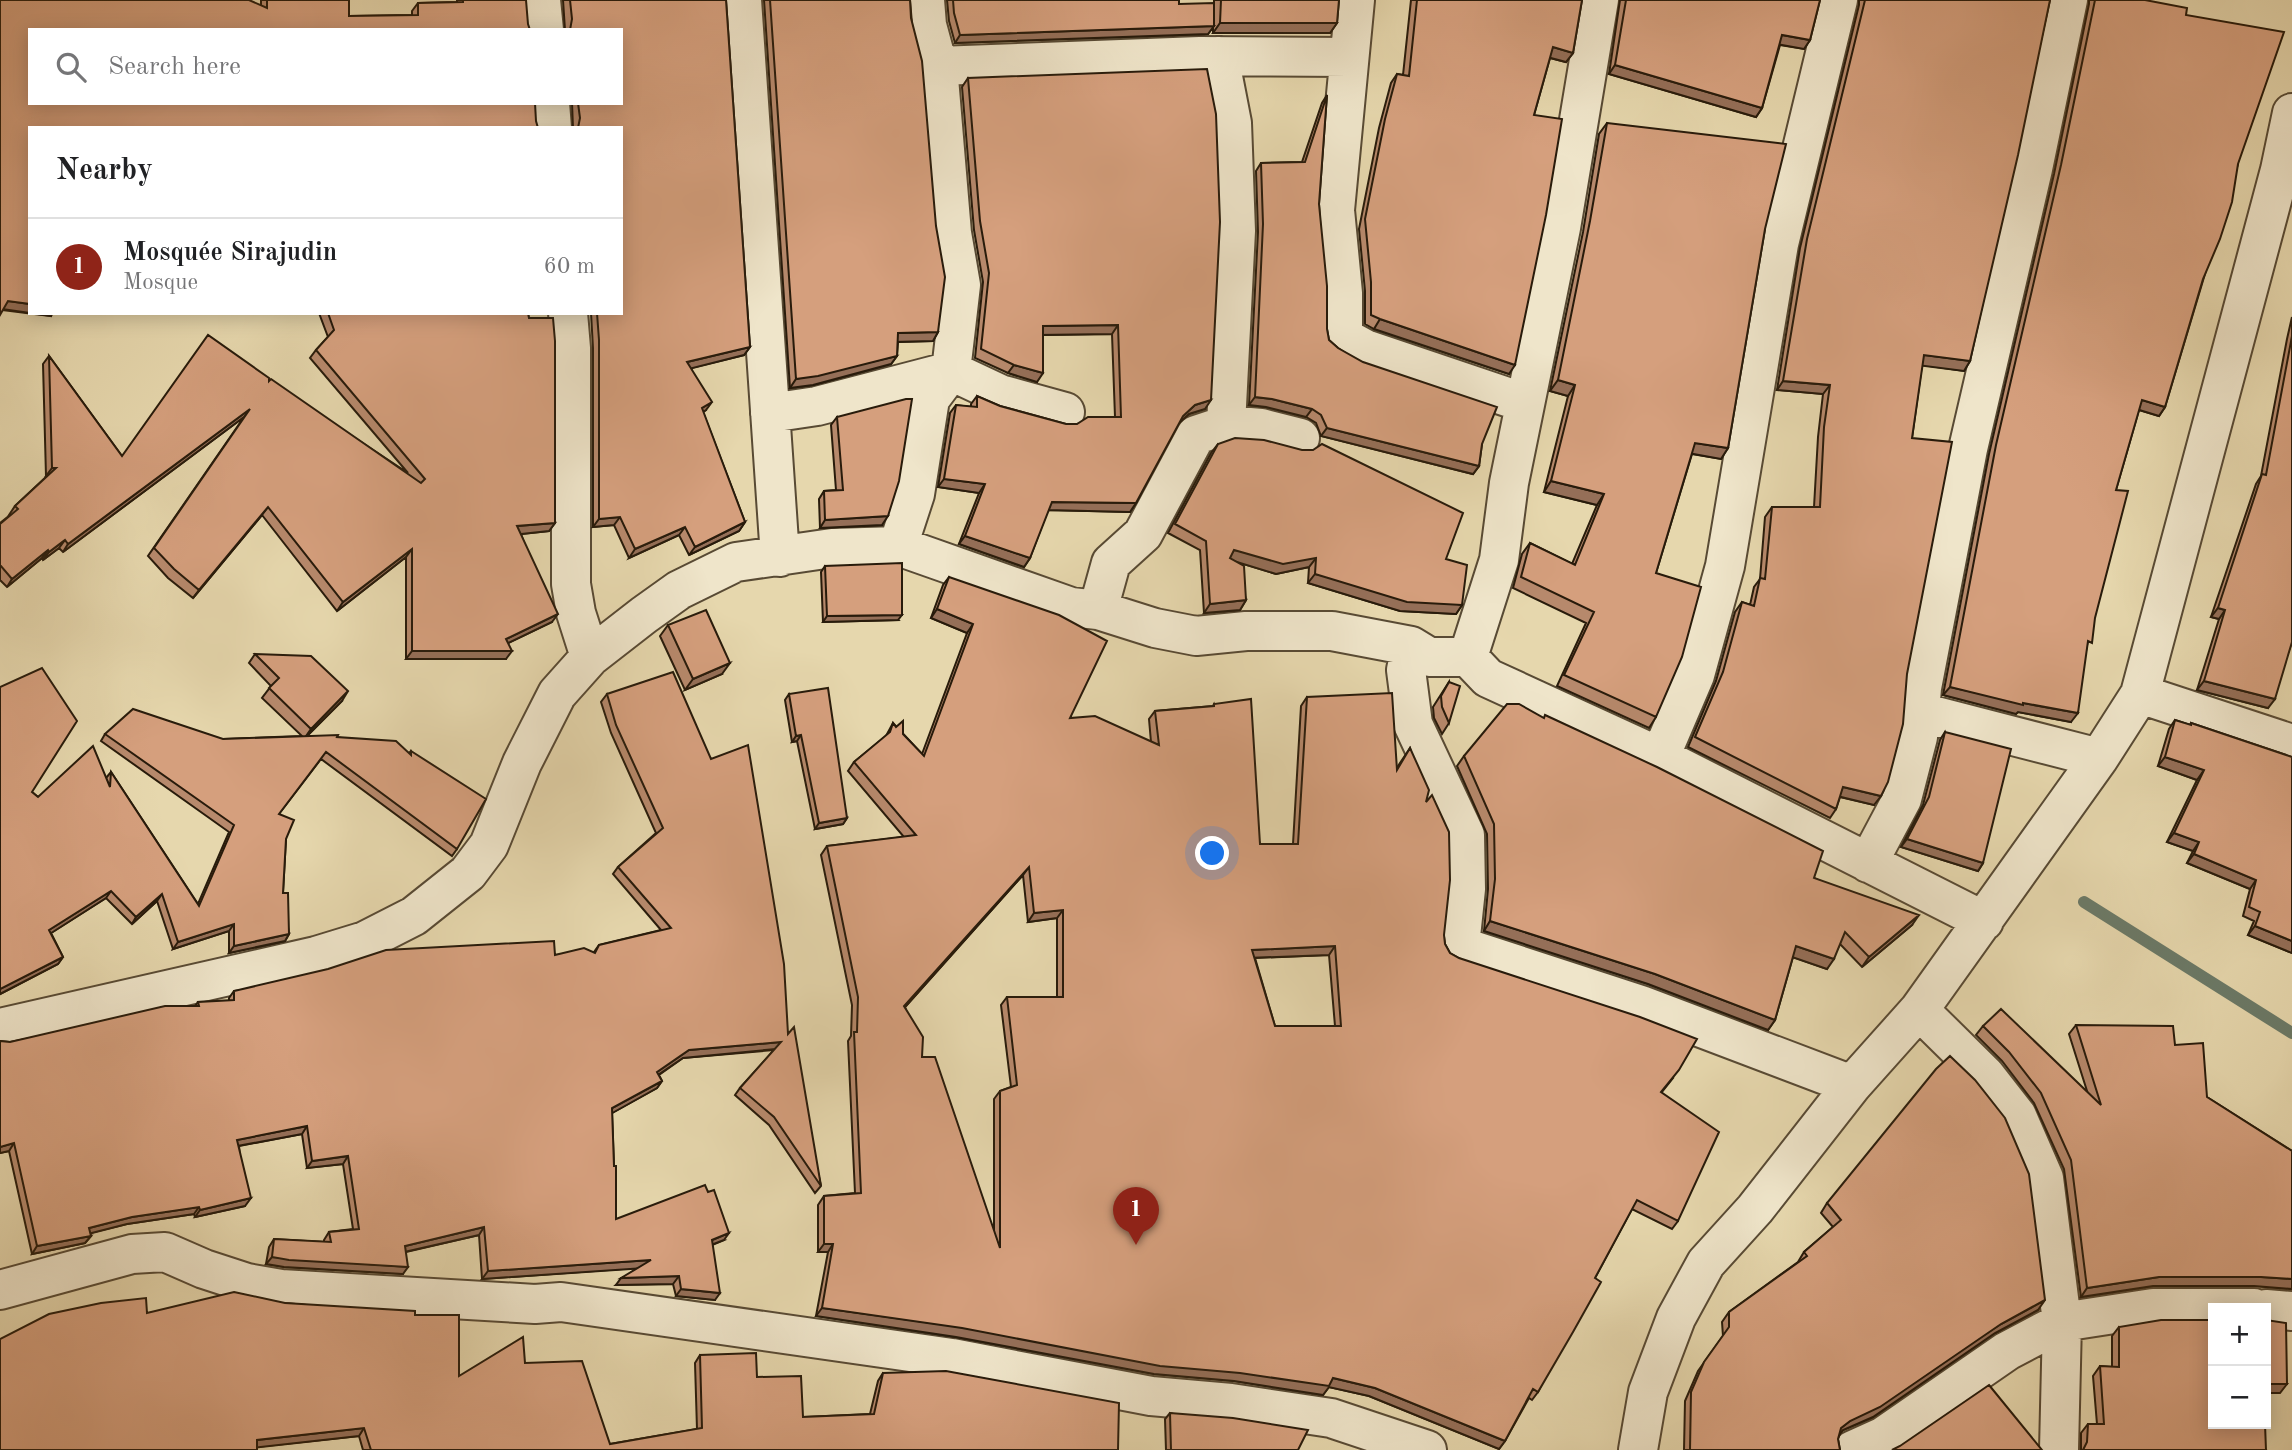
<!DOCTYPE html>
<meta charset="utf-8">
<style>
body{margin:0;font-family:"Old Standard TT",serif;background:#f2f2f2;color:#202124}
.controls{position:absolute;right:21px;bottom:21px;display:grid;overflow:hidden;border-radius:0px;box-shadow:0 4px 18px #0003}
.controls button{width:63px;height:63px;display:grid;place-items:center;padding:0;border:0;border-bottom:2px solid #e0e0e0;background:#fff;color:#202124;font:35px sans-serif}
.you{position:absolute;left:1213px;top:854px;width:24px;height:24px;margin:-18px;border:5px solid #fff;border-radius:50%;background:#1a73e8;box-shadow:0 0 0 10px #1a73e833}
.badge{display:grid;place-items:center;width:46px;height:46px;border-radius:50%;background:#8f2418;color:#fff;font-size:23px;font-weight:700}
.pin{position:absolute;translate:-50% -58px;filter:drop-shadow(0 2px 4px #0008)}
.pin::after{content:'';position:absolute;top:37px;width:24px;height:21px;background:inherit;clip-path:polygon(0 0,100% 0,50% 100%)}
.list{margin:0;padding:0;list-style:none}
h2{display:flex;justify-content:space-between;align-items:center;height:91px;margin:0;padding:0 28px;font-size:30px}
h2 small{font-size:23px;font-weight:400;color:#757577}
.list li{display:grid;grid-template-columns:46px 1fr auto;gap:21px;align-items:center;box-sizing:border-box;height:98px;padding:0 28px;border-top:2px solid #e0e0e0}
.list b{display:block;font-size:26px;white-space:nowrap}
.list p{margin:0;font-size:23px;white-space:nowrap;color:#757577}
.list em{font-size:23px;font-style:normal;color:#757577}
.icon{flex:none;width:38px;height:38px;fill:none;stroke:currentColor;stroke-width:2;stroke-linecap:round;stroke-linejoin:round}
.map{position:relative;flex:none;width:2292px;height:1450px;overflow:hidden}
.search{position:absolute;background:#fff;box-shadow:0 4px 18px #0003;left:28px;top:28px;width:595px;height:77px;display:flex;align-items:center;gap:18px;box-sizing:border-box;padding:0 24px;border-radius:0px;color:#757577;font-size:26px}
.panel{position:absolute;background:#fff;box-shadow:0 4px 18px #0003;left:28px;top:126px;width:595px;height:189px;border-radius:0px}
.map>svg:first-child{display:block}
</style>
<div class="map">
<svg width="2292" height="1450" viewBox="0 0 2292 1450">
<rect width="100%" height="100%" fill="#e6d7ad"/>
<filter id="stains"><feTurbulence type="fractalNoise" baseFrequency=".00286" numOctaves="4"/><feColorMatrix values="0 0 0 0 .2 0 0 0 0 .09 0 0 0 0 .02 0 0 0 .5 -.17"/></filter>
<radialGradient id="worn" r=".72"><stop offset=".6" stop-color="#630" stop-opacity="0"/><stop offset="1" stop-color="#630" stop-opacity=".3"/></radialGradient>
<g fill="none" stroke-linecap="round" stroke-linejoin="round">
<path stroke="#6b7a68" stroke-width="12" d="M2084,902L2292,1033"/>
<g stroke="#584a34" stroke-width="42">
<path id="street" d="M541,0L544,30
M742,0L780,557
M1355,0L1335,210L1343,293V337L1365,349L1525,403
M1219,56L1232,123L1236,231L1226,425
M938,66L1200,56L1349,57
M550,103L552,128
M568,313L571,348V584L576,613L590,657
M770,413L817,406L951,371L1000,394L1065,412
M898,546L915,494L930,399L951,371L961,285L952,233L938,66L927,25L925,0
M1098,610L1111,563L1143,534L1196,435L1226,425L1261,428L1300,438
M1411,646L1406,670L1413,724L1465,835L1466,889L1460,946L1641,1005L1852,1085
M1468,657L1499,560L1509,483L1561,228L1599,0
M2140,694L2292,744
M1920,712L2099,758
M1660,757L1695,675L1725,566L1779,244L1838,0
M1868,863L1902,799L1918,737L1922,688L1968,449L2033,169L2068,0
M1919,1010L1985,1075L2017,1116L2044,1178L2062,1322L2059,1450
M0,1028L316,956L365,941L414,916L468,873L489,845L522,763L557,694L590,657L644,615L679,590L736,562L832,548L898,546L1071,607L1098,610L1155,628L1196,636L1246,631H1332L1411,646L1429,657H1468L1488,678L1660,757L1984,921
M0,1290L132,1254L165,1252L204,1269L247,1283L281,1289L535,1304L561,1302L952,1358L1151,1396L1231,1403L1331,1418L1427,1450
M2266,1309L2292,1311
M1638,1450L1648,1392L1676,1318L1706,1263L1755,1209L1852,1085L1919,1010L2099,758L2140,694L2280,170L2292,113
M1853,1450L1884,1436L2007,1351L2062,1322L2153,1308H2254"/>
</g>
<use href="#street" stroke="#efe5ca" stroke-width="38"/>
</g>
<path fill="#b7896c" stroke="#281b0b" stroke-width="2" fill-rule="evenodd" d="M0,0L261,5V0H349V16L412,15V11L418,3L457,2V0H526L30,128L51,316L3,310Z
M563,0H726L750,347L744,355L691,368L706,410L703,412L745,522L739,531L689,555L679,535L629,558L614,525L593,527V348L591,313H621V128H573L572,103H621V30H565Z
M764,0H910L938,332L933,341L898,342L897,356L891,364L813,385L790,388Z
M947,0H1179V4L1214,7V0H1339L1337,23L1330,33H1213V27L1208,34L955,43L949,21Z
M1411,0H1582L1573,53L1566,62L1550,58L1534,115L1509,374L1374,329L1365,324V291L1359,229L1379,128L1391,83L1397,74L1403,75Z
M1620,0H1820L1810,40L1804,49L1780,45L1762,108L1756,117L1609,74Z
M1859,0H2050L1970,361L1964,371L1922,365L1912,438L1874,805L1840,797L1836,809L1830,818L1688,747L1716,681L1735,612L1742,602L1750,605L1754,587L1760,579L1765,517L1772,507H1814L1818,437L1823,394L1777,390L1800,248L1859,5Z
M2089,0H2145L2186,15L2238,164L2165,407L2159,416L2139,410L2116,490L2086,651L2071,722L2018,712L2016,714L1943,695L1989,454L2054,174L2089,4Z
M968,78L1205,409L1189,414L1179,422L1136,503L1130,512L1048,510L1030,558L1024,567L959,544L979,493L938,487L950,413L956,405L971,407V404L977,396L1000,406L1066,424H1077L1115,417L1112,334L1043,335L1037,382L1008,373L975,358L983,282L974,230L962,87Z
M1327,95L1319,204L1327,329L1329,340L1338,348L1482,444L1479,466L1473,474L1321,436L1316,423L1306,417L1266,407L1249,405L1258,232L1256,171L1261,163L1302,162L1322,103Z
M1607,123L1765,229L1728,448L1721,459L1692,454L1656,573V717L1649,728L1557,686L1586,623L1513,588L1522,554L1530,543L1572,564L1597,505L1544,492L1568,396L1550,391L1583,232L1599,134Z
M319,313H528L555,523L549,531L521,534L552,622L508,643L506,659H406V557L337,611L262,515L193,598L168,578L148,556L244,417L63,552L59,548L43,560L42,558L7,587L0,580V523L10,515H9L15,506L47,476H46L43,364L49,356L122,456L269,381L408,473L310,358L316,350L328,337Z
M2292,317V642L2268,708L2197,690L2219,619L2211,617L2256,484L2261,476L2287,339Z
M837,417L882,525L820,528L819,499L824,491L836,490L831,425Z
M1218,444L1446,559L1462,605L1456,614L1400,611L1308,583L1309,567L1276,574L1237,562L1246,600L1240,610L1204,613L1200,550L1168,533L1211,453Z
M825,566L898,620L823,622L821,572Z
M949,577L1070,718L1151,742L1149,719L1155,711L1213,706L1214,704L1260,844H1293L1301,706L1307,697L1396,769L1410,748L1426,802L1445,944L1450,953L1673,1078L1662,1092L1678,1221L1672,1229L1632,1209L1595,1278L1538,1392L1532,1400L1529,1398L1505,1441L1499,1449L1369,1396L1329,1387L1323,1395L1234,1381L1154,1374L956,1337L816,1316L828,1252H818V1205L824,1196L855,1193L848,1041L851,1036L852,1005L821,855L827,846L904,837L848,771L854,762L886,736L893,723L922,754L967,633L931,618L943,585ZM1023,875L1028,922L1057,918V997H1007L1001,1005L1011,1087L1000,1091L994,1099V1231L922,1057L905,1007ZM1329,955L1335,1026H1275L1255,958Z
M668,625L722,674L685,690L660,636Z
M255,654L342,701L307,736L337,737L409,753L411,751L457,849L452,856L321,759L279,814L286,839L283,893L289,934L285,941L229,953V931L173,949L157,901L132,924L106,898L51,933L63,957L58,964L0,994L32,792L38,797L106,778L111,772L198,904L229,832L101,741L105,734L223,739L302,736L262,698L271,686L249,663Z
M1449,682V723L1442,734L1434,718L1433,707Z
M607,694L788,1034L821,1186L815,1193L769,1125L735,1095L740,1088L774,1050L683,1058L659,1075L662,1081L657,1088L612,1113L616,1219L724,1240L712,1245L715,1300L676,1296L673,1284L616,1285L637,1268L482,1279L479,1235L406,1252L403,1274L284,1267L266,1264L269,1247L274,1239L324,1242V1240L329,1232L353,1229L343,1164L307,1168L302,1134L239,1146L245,1206L195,1217L194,1214L127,1224L90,1233L91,1236L85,1243L32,1254L9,1151L0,1153V1041L10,1042L195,1006L198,1002L229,1001V998L234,991L555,955L594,952L599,945L661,930L613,874L618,867L656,833L611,733L601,702Z
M789,694L847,818L843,824L815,829L797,741L792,742L785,700Z
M2175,720L2190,725L2191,723L2292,757V953L2248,935L2254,921L2243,916L2250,889L2187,863L2193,851L2167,842L2197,780L2158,766L2169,729Z
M1945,732L1983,863L1978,871L1901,847L1923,805L1940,740Z
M1464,756L1814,878L1912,925L1862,967L1840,944L1827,969L1793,957L1775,1020L1768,1030L1648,984L1484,931L1488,889L1487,834L1457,766Z
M2076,1025L2175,1045L2207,1097L2292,1151V1289L2254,1286H2153L2081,1297L2064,1169L2034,1103L2002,1061L1976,1035L1983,1026L2087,1091L2069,1034Z
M1827,1203L2038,1310L1995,1333L1873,1417L1843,1430L1840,1434L1838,1439L1840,1450H1684L1685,1401L1698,1371L1723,1336L1722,1322L1729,1312L1798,1262L1804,1252L1833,1227L1821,1213Z
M285,1303L415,1315L459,1376L525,1363L610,1444L697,1429L695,1363L700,1355L757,1377L803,1417L870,1414L878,1381L883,1373L1118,1450H363L359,1436L257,1447L147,1313Z
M2119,1327L2266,1450H2081V1433L2088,1424H2097L2093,1376L2100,1366L2112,1367V1336Z
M1170,1413L1298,1450H1166L1165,1419Z"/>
<path fill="#956f58" stroke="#281b0b" stroke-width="2" d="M1220,23H1337L1330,33H1213Z
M1214,26L1208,34L955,43L960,35Z
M1782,35L1810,40L1804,49L1776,44Z
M1553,47L1573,53L1566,62L1547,57Z
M1615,65L1762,108L1756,117L1609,74Z
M8,301L30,304V313H53L51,316L2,309Z
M1380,319L1515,365L1509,374L1374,329Z
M1118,325L1112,334L1037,335L1043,326Z
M938,332L933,341L892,342L898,333Z
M750,347L744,355L681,371L687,362Z
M1924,355L1970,361L1964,371L1917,365Z
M897,356L891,364L813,385L790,388L796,379Z
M1014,365L1043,373L1037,382L1008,373Z
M1558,380L1575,385L1568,396L1550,391Z
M1783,381L1830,385L1823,394L1777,390Z
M1255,397L1272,399L1312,409L1306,417L1266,407L1249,405Z
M1211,400L1205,409L1189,414L1177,425L1183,416L1195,405Z
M2142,400L2165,407L2159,416L2136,409Z
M712,402L706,410L696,417L702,408Z
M250,409L244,417L63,552L68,544Z
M1327,428L1479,466L1473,474L1321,436Z
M1695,443L1728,448L1721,459L1688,453Z
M52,468H56L50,476H46Z
M944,479L985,484L979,493L938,487Z
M1551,481L1604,494L1597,505L1544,492Z
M1052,502L1136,503L1130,512L1046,510Z
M268,507L262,515L193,598L199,590Z
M888,516L882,525L820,528L825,520Z
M620,517L614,525L593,527L599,519Z
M745,522L739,531L689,555L695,547Z
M555,523L549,531L512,535L517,526Z
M685,527L679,535L629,558L635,549Z
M965,536L1030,558L1024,567L959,544Z
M65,540L59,548L43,560L49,552Z
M412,549L406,557L337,611L343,602Z
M48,550L42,558L7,587L12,579Z
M1234,550L1316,558L1309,567L1276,574L1227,559Z
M1315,574L1462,605L1456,614L1400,611L1308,583Z
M1246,600L1240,610L1204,613L1210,604Z
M2218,608L2225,610L2219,619L2211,617Z
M937,609L973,624L967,633L931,618Z
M558,614L552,622L500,647L506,639Z
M902,615L898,620L823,622L827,616Z
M412,651H512L506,659H406Z
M730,663L722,674L685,690L693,679Z
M2204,681L2275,699L2268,708L2197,690Z
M1950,687L2023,703L2078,713L2071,722L2018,712L2016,714L1943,695Z
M348,691L342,701L304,739L311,729Z
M801,735L797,741L792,742L796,736Z
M2165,757L2204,770L2197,780L2158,766Z
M1843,787L1881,796L1874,805L1837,796Z
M847,818L843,824L815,829L819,823Z
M2174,833L2199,842L2193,851L2167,842Z
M1907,839L1983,863L1978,871L1901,847Z
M2194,854L2256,880L2250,889L2187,863Z
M1029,867L1023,875L898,1015L904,1006Z
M111,891L106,898L45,937L49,930Z
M162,894L157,901L132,924L136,917Z
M1063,910L1057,918L1028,922L1034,913Z
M1919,915L1912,925L1862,967L1869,957Z
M1490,921L1655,974L1775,1020L1768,1030L1648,984L1484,931Z
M234,924L229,931L173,949L178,942Z
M2255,926L2292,941V953L2248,935Z
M289,934L285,941L229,953L234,946Z
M1335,946L1329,955L1246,958L1252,950Z
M1796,946L1834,959L1827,969L1789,956Z
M63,957L58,964L0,994V989Z
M781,1042L776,1049L683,1058L652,1079L657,1072L689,1050Z
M662,1081L657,1088L607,1116L612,1108Z
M307,1126L302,1134L232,1147L237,1140Z
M14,1143L9,1151L0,1153V1147Z
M348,1156L343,1164L307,1168L312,1161Z
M251,1198L245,1206L195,1217L200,1210Z
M199,1207L194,1214L127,1224L84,1235L89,1228L132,1217Z
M484,1227L479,1235L400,1253L405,1246Z
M729,1233L724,1240L706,1247L712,1240Z
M91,1236L85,1243L32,1254L37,1246Z
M824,1244H833L828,1252H818Z
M272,1257L408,1267L403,1274L284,1267L266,1264Z
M651,1260L645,1268L482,1279L488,1271Z
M679,1276L673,1284L616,1285L621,1278Z
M2159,1277H2261L2292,1279V1289L2254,1286H2153L2081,1297L2087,1288Z
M681,1289L720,1293L715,1300L676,1296Z
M2045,1300L2038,1310L1995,1333L1873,1417L1843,1430L1835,1438L1841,1428L1850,1421L2001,1324Z
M822,1308L1333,1378L1375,1388L1505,1441L1499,1449L1369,1396L1329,1387L1323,1395L1234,1381L1154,1374L956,1337L816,1316Z
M2266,1384H2287L2280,1393H2266Z
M364,1428L359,1436L251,1448L257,1440Z"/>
<path fill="#d59f7d" stroke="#281b0b" stroke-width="2" fill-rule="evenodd" d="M0,0H249L267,8V0H349V16L418,15V3L463,2V0H526L528,24L530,30H30V103H535L536,121L538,128H30V304L8,301L0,315Z
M570,0H726L750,347L687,362L712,402L702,408L745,522L695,547L685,527L635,549L620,517L599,519V340L597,313H621V128H578L580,118L578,103H621V30H570L572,19Z
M770,0H910L911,18L922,61L936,226L945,277L938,332L898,333L897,356L818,376L796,379Z
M953,0H1179V4L1214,3V26L960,35L954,13Z
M1221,0H1339L1337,23H1220Z
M1417,0H1582L1573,53L1553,47L1534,115L1562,119L1546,215L1515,365L1380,319L1371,315V282L1365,219L1385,119L1397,74L1409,76Z
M1626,0H1820L1810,40L1782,35L1762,108L1615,65Z
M1865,0H2050L2018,155L1970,361L1924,355L1912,438L1952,442L1907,674L1903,724L1888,782L1881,796L1843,787L1836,809L1695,737L1723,672L1742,602L1754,606L1760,578L1765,579L1772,507H1820L1824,427L1830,385L1783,381L1807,239Z
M2095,0H2145L2187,8L2186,15L2284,32L2238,164L2232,202L2220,239L2203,279L2165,407L2142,400L2116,490L2128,491L2095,618L2092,643L2088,641L2078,713L2023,703V705L1950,687L1996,445L2061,165Z
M1207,69L1216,114L1220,222L1211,400L1195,405L1183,416L1136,503L1052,502L1030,558L965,536L985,484L944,479L956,405L977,407V396L1000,406L1066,424H1077L1088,417H1121L1118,325L1043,326V373L1014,365L981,349L989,273L980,221L968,78Z
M1327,95L1319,204L1327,286V329L1329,340L1338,348L1363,362L1497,407L1482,444L1479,466L1327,428L1321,415L1312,409L1272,399L1255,397L1263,224L1261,163L1305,162Z
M1607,123L1786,144L1765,229L1728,448L1695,443L1656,573L1701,587L1682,657L1656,717L1564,675L1594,612L1521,577L1530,543L1575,565L1604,494L1551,481L1575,385L1558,380L1590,221Z
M328,313H528L529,318H553L555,341V523L517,526L558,614L506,639L512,651H412V549L343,602L268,507L199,590L174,569L154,548L250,409L68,544L65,540L49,552L48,550L12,579L0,565V524L18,509L15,506L56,468H52L49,356L122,456L208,335L269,378V381L271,379L421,483L425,479L316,350L334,330Z
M2292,336V642L2275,699L2204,681L2225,610L2218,608L2262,474L2266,475Z
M906,399H912L899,481L888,516L825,520L824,491L843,490L837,417Z
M1235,438L1264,440L1302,450H1313L1322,444L1463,513L1446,559L1467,565L1462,605L1407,602L1315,574L1316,558L1283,564L1234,550L1230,558L1244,566L1246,600L1210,604L1206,541L1175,524L1218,444Z
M902,563V615L827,616L825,566Z
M949,577L1059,615L1107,641L1070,718L1095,716L1159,745L1155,711L1214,706V704L1251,699L1260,844H1298L1307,697L1392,693L1397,770L1410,748L1429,790L1426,802L1432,795L1449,832L1450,880L1444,935L1445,944L1450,953L1459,958L1640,1017L1697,1039L1679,1070L1661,1092L1719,1132L1678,1221L1637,1200L1595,1278L1601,1282L1573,1332L1538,1392L1533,1389L1505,1441L1375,1388L1333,1378L1329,1386L1240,1373L1160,1366L962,1328L822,1308L833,1244H824V1196L861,1193L854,1032H857L858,997L827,846L916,835L854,762L890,732L893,723L896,727L903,721V734L924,756L973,624L937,609ZM1029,867L1034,913L1063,910V997H1007L1017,1085L1000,1091V1248L935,1057H922L923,1037L904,1006ZM1335,946L1341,1026H1275L1252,950Z
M706,610L730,663L693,679L668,625Z
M255,654L311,656L348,691L311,729L269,688L279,678Z
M42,668L77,721L32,792L38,797L93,746L110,787L111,772L199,906L234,825L105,734L133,709L223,739L338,735L337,737L396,741L411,755V751L486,799L457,849L326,752L279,814L294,820L286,839L283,893H288L289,934L234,946V924L178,942L162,894L136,917L111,891L49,930L63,957L0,989V687Z
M673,672L711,759L748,745L784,964L788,1034L794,1027L821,1186L774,1117L740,1088L781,1042L689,1050L657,1072L662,1081L612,1108L614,1166H616V1219L705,1185L708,1192L714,1190L729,1233L712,1240L720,1293L681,1289L679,1276L621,1278L651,1260L488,1271L484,1227L405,1246L408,1267L289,1260L272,1257L274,1239L331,1242L329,1232L359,1229L348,1156L312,1161L307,1126L237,1140L251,1198L200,1210L199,1207L132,1217L89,1228L91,1236L37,1246L14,1143L0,1147V1041L10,1042L165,1006H199L198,1002L234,1000V991L328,969L386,950L554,941L555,955L584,948L595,953L599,945L671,928L618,867L663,828L616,725L607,694Z
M1449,682L1460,686L1449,723L1442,707L1441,696Z
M828,688L847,818L819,823L801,735L796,736L789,694Z
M1507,704H1519L1544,718L1545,715L1657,767L1823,851L1814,878L1919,915L1869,957L1845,932L1834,959L1796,946L1775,1020L1655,974L1490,921L1495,879L1494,824L1464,756Z
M2175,720L2191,725V723L2292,757V941L2255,926L2260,912L2249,907L2256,880L2194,854L2199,842L2174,833L2204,770L2165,757Z
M1945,732L2011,749L1983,863L1907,839L1929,797Z
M2001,1009L2101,1105L2076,1025L2173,1026L2175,1045L2203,1043L2207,1097L2292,1151V1279L2261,1277H2159L2087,1288L2071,1160L2041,1093L2009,1052L1983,1026Z
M1950,1056L1975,1080L2005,1118L2029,1174L2045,1300L2001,1324L1880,1407L1850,1421L1841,1428L1838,1439L1840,1450H1690L1691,1392L1704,1362L1729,1327V1312L1807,1256L1804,1252L1841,1220L1827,1203L1936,1069Z
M234,1292L285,1303L415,1311V1315H459V1376L523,1337L525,1363L582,1361L610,1444L702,1428L700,1355L756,1353L757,1377L801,1376L803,1417L874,1414L883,1373L946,1371L1119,1403L1118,1450H371L364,1428L257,1440V1450H0V1339L49,1314L101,1303L146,1298L147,1313Z
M2161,1320H2213V1424H2265L2266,1450H2083L2087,1442L2088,1424H2104L2100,1366L2119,1367V1327Z
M2266,1320L2286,1323L2287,1384H2266Z
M1989,1385L2042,1450H1892L1900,1446Z
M1170,1413L1233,1418L1308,1430L1298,1450H1171Z"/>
<rect width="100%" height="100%" filter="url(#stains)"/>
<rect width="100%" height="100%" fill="url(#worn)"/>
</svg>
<div class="controls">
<button>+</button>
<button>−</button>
</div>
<div class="you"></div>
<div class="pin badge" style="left:1136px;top:1245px">1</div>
<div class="search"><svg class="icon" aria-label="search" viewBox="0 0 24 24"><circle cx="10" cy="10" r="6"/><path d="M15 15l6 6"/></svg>Search here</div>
<section class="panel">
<h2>Nearby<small></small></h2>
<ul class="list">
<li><span class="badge">1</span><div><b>Mosquée Sirajudin</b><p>Mosque</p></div><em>60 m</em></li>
</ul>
</section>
</div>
